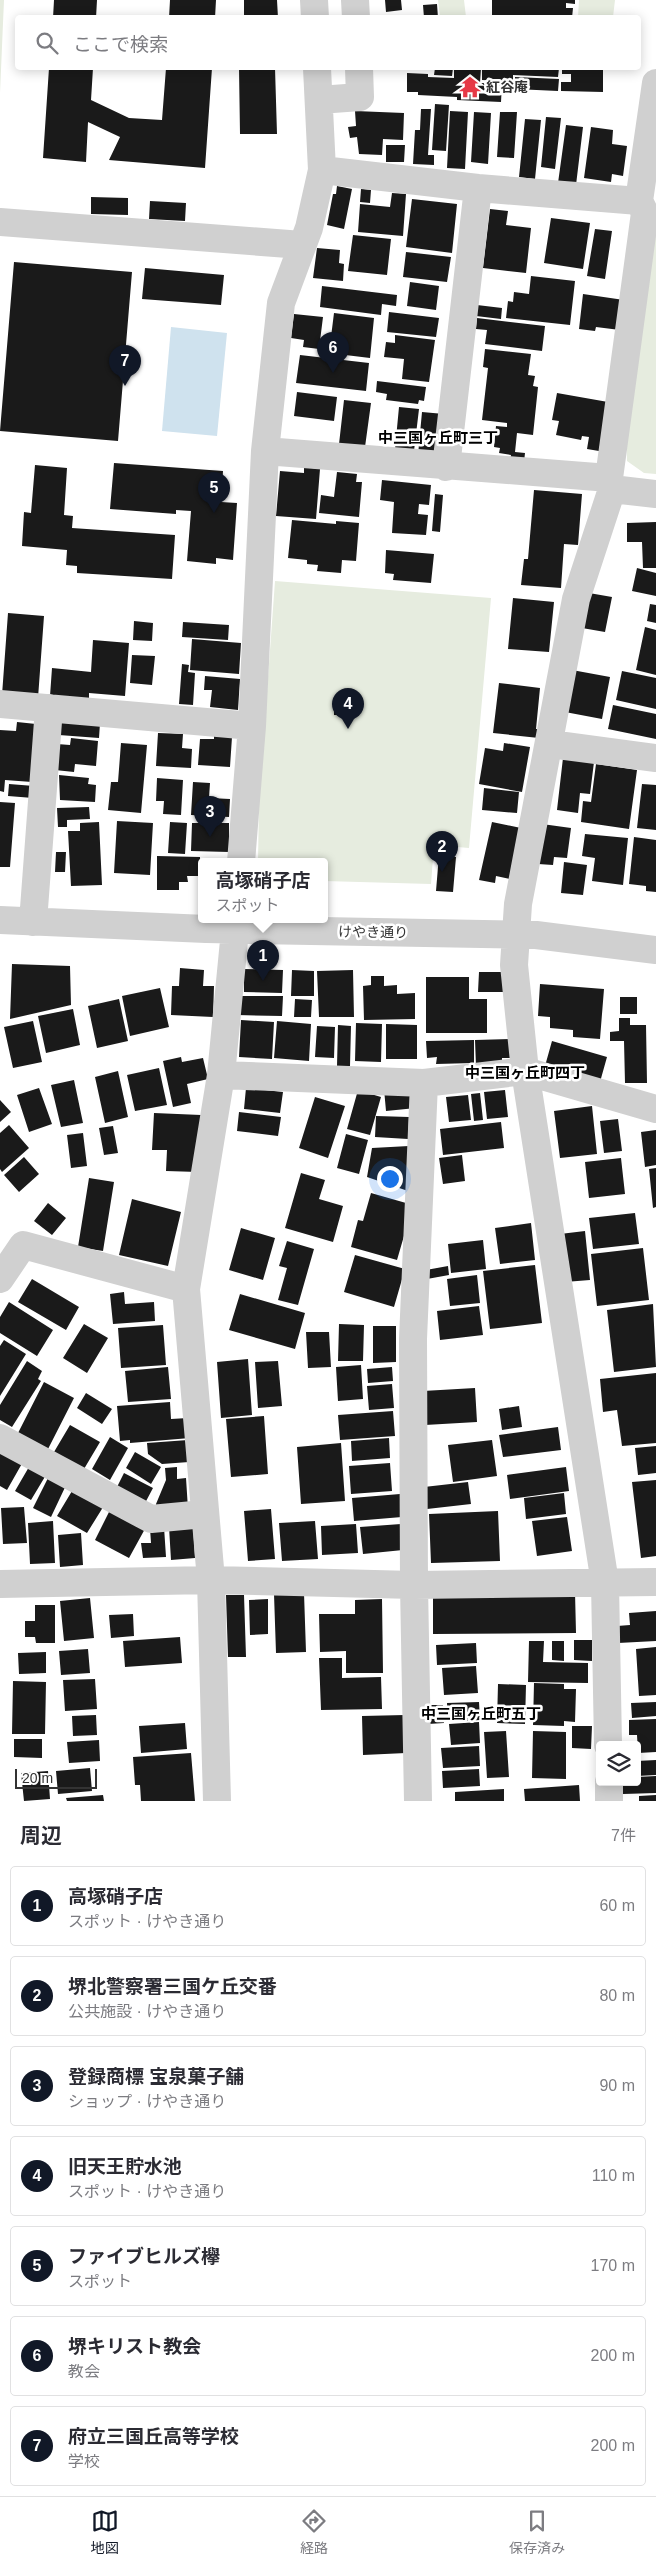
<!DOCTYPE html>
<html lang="ja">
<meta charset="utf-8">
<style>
body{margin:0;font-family:Helvetica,"Noto Sans JP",sans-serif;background:#f7f7f7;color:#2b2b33}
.controls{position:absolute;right:15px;bottom:15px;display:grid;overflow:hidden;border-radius:5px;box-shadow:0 2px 12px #0003}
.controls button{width:45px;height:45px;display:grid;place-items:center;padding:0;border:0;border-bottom:1px solid #e1e1e2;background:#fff;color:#2b2b33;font:25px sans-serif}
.scale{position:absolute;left:15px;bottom:12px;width:82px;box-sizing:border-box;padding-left:5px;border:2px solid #333;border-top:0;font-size:14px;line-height:18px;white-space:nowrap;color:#333;-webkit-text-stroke:4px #fff;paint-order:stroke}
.you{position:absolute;left:389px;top:1178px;width:18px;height:18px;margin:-12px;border:4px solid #fff;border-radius:50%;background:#1a73e8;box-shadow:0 0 0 8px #1a73e833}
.badge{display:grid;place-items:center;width:32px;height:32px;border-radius:50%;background:#111827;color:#fff;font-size:16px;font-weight:700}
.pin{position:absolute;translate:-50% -41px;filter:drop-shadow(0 1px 2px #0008)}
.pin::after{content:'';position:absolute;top:26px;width:18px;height:15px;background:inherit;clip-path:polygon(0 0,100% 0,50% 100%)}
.popup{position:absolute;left:198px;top:858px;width:130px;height:65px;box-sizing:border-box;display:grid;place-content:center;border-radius:5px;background:#fff;filter:drop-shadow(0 1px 4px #0005);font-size:16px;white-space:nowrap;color:#7c7c81}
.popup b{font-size:19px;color:#2b2b33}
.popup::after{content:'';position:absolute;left:50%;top:100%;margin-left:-10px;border:10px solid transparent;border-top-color:#fff}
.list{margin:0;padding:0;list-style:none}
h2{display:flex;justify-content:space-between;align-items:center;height:65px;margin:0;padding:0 20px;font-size:21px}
h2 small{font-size:16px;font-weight:400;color:#7c7c81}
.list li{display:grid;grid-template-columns:32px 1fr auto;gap:15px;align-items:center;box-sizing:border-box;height:80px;margin:0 10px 10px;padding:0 10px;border:1px solid #e1e1e2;border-radius:5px}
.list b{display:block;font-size:19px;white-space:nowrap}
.list p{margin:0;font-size:16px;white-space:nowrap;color:#7c7c81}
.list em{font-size:16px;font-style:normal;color:#7c7c81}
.icon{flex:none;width:28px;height:28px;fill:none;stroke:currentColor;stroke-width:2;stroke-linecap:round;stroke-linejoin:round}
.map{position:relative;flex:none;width:656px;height:1801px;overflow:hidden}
.search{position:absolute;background:#fff;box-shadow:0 2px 12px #0003;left:15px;right:15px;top:15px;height:55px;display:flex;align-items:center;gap:12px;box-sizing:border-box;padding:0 18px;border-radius:5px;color:#7c7c81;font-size:19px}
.sheet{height:695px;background:#fff}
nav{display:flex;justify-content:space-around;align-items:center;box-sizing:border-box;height:70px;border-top:1px solid #e1e1e2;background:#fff;font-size:14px;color:#7c7c81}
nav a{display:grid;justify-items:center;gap:2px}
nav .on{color:#111827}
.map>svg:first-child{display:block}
</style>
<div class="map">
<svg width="656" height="1801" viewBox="0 0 656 1801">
<rect width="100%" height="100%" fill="#fff"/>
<path fill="#e6ecdf" d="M0,0H4L0,93Z
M438,0H464L466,17H440Z
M579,0H615L613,17H578Z
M656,214V474L644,473L627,461L626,423Z
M275,581L491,598L469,848L434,845L431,884L324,881V862H258L259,802Z"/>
<path fill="#cfe2ee" d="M171,327L227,333L217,436L162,431Z"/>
<path fill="#1a1a1a" d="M54,0H97L96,18H53Z
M170,0H216L215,18H169Z
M244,0H277L278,18H244Z
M385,0H401L402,10L386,12Z
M492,0H575V4L566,3V8H573L572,18H492Z
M437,4L438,18H424L423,5Z
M49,68H93L91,100L129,118L162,120L166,68H212L205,168L109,160L120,137L88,122L86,162L43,158Z
M239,68H275L277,134H240Z
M435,68H453L452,76L434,75Z
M454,68H481L480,83H502L501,102L457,100V97L418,95V92H407V73L428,74V77L454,78Z
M482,68H559L558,77L513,75V89H503L504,81L482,80Z
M562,68H603V92L561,91V82H571V74H562Z
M515,77L559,79L558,91L515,89Z
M435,104L449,105L446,151L432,150Z
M421,109H431L428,155H434V165L413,164L415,130H420Z
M355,111L404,113L403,140L383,139L382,155L359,154L357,137L350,138L348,127L356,126Z
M450,111L468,112L465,169L447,168Z
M474,112L491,113L488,164L471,162Z
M500,112H517L514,158L497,157Z
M546,117L561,118L555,169L541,167Z
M525,119L541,120L535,179L519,177Z
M566,125L583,127L576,185L558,183Z
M591,127L613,130L612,144L627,146L623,176L612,174L611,182L584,178Z
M386,145H405L404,162H386Z
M337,186L352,189L344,229L327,225L333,194H336Z
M361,189L371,190L370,203L360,202Z
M392,193L406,194L403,236L358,232L360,204L390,207Z
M91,197L128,198V215L91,214Z
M412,199L457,204L452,253L406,247Z
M150,201L186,203L185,221L149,219Z
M490,209L508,211L506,225L531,228L526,273L483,268Z
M551,218L590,223L583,269L544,263Z
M595,229L612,231L605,279L587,276Z
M353,235L391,239L387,275L348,271Z
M317,248L340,250L339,263L344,264L343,281L313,278Z
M406,252L451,257L447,282L403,277Z
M14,262L132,272L118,441L0,431Z
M145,268L224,275L221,305L142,299Z
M531,276L575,281L570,325L506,318L508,301L513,302L514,292L529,294Z
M410,282L439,286L436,310L407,306Z
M322,286L397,295L396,306L382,304L381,315L320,307Z
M583,294L624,300L620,330L596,327L595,331L579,329Z
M477,305L502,308L501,319L476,316Z
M389,312L439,318L436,337L387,332Z
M334,313L374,318L370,358L329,353Z
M294,314L323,317L319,349L303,347L304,340L291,338Z
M477,318L545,326L542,351L485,344L487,330L476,329Z
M395,335L435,340L429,382L402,379L404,359L384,357L386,342L395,343Z
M485,349L531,354L528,375L535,376L533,386L538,387L533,435L517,433L515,452L525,453L524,462L510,460L511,455L499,453L500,448L494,447L496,426L507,427V423L482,420L488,368L483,367Z
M300,355L369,363L366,391L296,383Z
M377,381L426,387L424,401L419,400L418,404L386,400L387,394L376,392Z
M297,392L337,397L334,421L294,416Z
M557,393L608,402L599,451L587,449L589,437L582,436L581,440L556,435L559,421L552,420Z
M344,400L371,403L365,447L339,444Z
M399,407L419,409L414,451L395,449Z
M422,412L444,414L441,449L418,455Z
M114,463L223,471L221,502L237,503L233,560L216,558V564L187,561L191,511L176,510V514L110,509Z
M35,465L67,468L64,515L73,516L72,528L175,535L172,579L77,573V566L66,565L67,550L22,546L24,512L31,513Z
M304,467L320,469L316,519L276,516L280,471L304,473Z
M337,472L357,474L356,482H362L359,517L319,513L321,495L334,497Z
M382,480L431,485L429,505L419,504L418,514L428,515L426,535L392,533L394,502L380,500Z
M534,490L582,494L578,545L564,544L561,588L521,585L524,559H528Z
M435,494L443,495L440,532L432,531Z
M292,520L336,524V521L359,523L356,561L342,560L341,573L317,571L318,565L307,564V560L288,558Z
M656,522V568H643L642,542H627V523Z
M386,550L434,554L431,583L393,580L394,574L385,573Z
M637,568L656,573V596L632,591Z
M589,593L612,597L605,632L582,628Z
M513,598L554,602L549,652L508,649Z
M650,604L656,605V623L647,621Z
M8,613L44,616L38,698L2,695Z
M134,621L153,623L152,641L133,640Z
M183,622L229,625L228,640L182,637Z
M645,627L656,630V675L636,670Z
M192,639L241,643L239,674L190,670Z
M93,640L129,643L125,696L89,693V699L50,696L52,668L91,672Z
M132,655L155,656L152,685L130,683Z
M182,664L189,665L188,672L195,673L193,705L179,704Z
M572,670L610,677L602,719L565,712Z
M622,671L656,678V709L616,700Z
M205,676L240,679L238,710L210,707L212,690H204Z
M499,683L540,688L536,729H540L539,738L493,733Z
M334,704L343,705L342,715H334Z
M613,705L656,714V739L608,729Z
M60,719L100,723L99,738L59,735Z
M17,722L36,724L32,782L5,780L4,792L0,791V730L16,731Z
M158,733L183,734L182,748L192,749L191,768L156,766Z
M214,736L232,737L230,767L198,765L200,739H214Z
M71,738L98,741L96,766L75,764L74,772L55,770L57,744L70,745Z
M121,743L147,745L141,813L108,810L111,782H118Z
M504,743L530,747L522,792L479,784L485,748L503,751Z
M563,758L594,762L590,794L580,793L578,813L557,810Z
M596,764L637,770L629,829L581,822L583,801L591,802Z
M59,775L89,778L88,784L96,785L95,802L60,800Z
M157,778L183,780L181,815L163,814L164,801H156Z
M193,782L210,783L209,798L230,799L229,817L191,815Z
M9,784L34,786L33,798L8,796Z
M642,784L656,785V830L637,828Z
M484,788L519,792L517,813L482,810Z
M0,802L15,803L10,867H0Z
M89,807L90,819L67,820V827H58L57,808Z
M117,821L153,823L150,875L114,873Z
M99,822L102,885L71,886L68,831H80V823Z
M170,822L187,823L185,854L168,853Z
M492,822L521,828L510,879L496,876L495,883L479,880Z
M192,823H229V852L191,851Z
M542,824L571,828L567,858L554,857L553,865L538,864Z
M585,834L628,838L623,885L592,881L595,858L582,856Z
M634,837L656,840V892L646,891V886L629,884Z
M56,852H66L65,872H55Z
M439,855L456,857L453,892L436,891Z
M157,856L200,857V876H187L188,882H179V890H157Z
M564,862L587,865L583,895L561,893Z
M12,964L70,966L71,1005L10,1019Z
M180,968L204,970L203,986H214L213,1017L171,1015L172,986H179Z
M244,969L283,970L282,993L244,992Z
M292,970L314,971V996H291Z
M353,970L354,1017H319L317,971Z
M479,972H505L504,992H478Z
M371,976H384V986L397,985V994L415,993V1019L364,1020L363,986L371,985Z
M426,977H469V999H487V1033H426Z
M540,984L604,989L600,1039L573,1037V1030L550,1028V1017L538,1016Z
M160,988L169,1027L130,1036L122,996Z
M238,996H283L282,1016L237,1015Z
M620,997H637V1014H620Z
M119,999L128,1041L97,1048L88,1006Z
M295,999L312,1000L311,1017H294Z
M73,1009L80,1045L46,1053L38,1016Z
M619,1018H630V1025H646L647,1083H625L624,1041H610V1032L619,1031Z
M241,1020L274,1022L272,1059L239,1057Z
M33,1021L42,1062L13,1068L4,1027Z
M277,1021L311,1024L309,1061L274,1058Z
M356,1023L382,1024L381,1062L355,1061Z
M386,1024L417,1025V1059H386Z
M338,1025L351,1026L350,1066H337Z
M317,1026L335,1027L334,1058L315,1057Z
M510,1039L511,1058H502V1065L476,1066L475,1040Z
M474,1040V1063L436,1064L437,1057L427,1058L426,1041Z
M552,1041L607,1057L600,1082L545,1066Z
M181,1057L182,1062L203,1058L208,1079L187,1084L191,1103L173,1107L163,1061Z
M159,1068L167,1105L135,1111L127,1075Z
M118,1071L128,1117L105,1123L95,1077Z
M74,1080L83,1123L61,1127L51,1085Z
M413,1086L416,1108L386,1111L384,1089Z
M39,1088L52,1124L29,1132L17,1095Z
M246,1088L283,1092L280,1113L244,1109Z
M358,1090L381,1097L370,1135L347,1129Z
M505,1090L508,1117L487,1119L484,1092Z
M480,1093L483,1120L474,1121L471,1094Z
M468,1095L471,1120L449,1122L446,1097Z
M315,1097L345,1106L328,1158L299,1148Z
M0,1100L11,1112L0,1122Z
M592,1106L597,1154L560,1158L554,1111Z
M239,1112L281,1117L278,1136L237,1131Z
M154,1113L201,1115L198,1172L166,1171L167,1150H152Z
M376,1116L409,1117L408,1139L375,1137Z
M618,1119L622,1151L604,1153L600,1121Z
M501,1122L504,1148L443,1155L440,1129Z
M9,1125L29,1148L2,1172L0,1169V1133Z
M113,1126L118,1153L104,1155L99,1128Z
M656,1130V1165L645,1167L641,1132Z
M83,1133L87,1166L71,1168L67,1135Z
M346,1134L368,1140L359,1174L337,1168Z
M409,1146L408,1191L367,1177L372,1148Z
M462,1155L465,1181L443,1184L439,1158Z
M24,1157L39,1174L19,1192L4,1175Z
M621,1158L625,1194L589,1198L585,1162Z
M656,1168V1207L653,1208L649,1169Z
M301,1173L325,1180L319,1199L343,1206L333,1242L285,1228Z
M89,1178L114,1182L103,1251L78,1247Z
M371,1193L413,1205L397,1260L351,1247L358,1220L363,1221Z
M132,1199L181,1212L168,1266L119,1255Z
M48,1203L66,1218L52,1235L34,1221Z
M635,1213L639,1244L593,1249L589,1218Z
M531,1223L535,1260L500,1264L495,1228Z
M241,1228L275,1238L263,1280L229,1270Z
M585,1231L590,1280L565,1282L560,1234Z
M483,1240L486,1269L451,1273L448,1244Z
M287,1241L314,1249L298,1305L278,1300L287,1268L279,1266Z
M643,1248L649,1300L597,1306L591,1254Z
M355,1255L405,1269L394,1307L344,1292Z
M535,1265L542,1323L490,1329L483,1271Z
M448,1266L449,1275L427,1279L426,1270Z
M477,1275L480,1303L450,1306L447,1279Z
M32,1279L79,1307L66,1330L18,1302Z
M124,1292L125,1304L154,1302L155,1321L113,1324L110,1294Z
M240,1294L305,1313L295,1349L229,1330Z
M9,1302L53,1330L37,1356L0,1333V1317Z
M653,1304L656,1367L614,1372L607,1310Z
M479,1306L483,1335L440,1340L437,1311Z
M84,1324L108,1338L87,1373L63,1358Z
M339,1324L364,1325L363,1361H338Z
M163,1325L166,1365L121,1368L118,1328Z
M373,1326H396V1362L373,1363Z
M306,1332H329L331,1367L308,1368Z
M4,1340L26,1354L0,1396V1346Z
M248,1359L252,1415L221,1418L217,1362Z
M27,1361L42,1371L38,1379L41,1381L12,1427L0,1420V1405Z
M278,1361L282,1406L258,1408L255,1362Z
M361,1365L363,1399L338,1401L336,1367Z
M168,1367L171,1399L128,1402L125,1371Z
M392,1367L393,1381L368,1383L367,1369Z
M656,1373V1443L622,1446L617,1410L603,1412L600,1379Z
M44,1382L74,1398L48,1449L18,1433Z
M392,1384L394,1408L369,1410L367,1386Z
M475,1388L477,1422L425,1425L423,1391Z
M86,1393L112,1409L102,1424L77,1408Z
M170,1402L171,1419L188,1418L190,1438L130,1443V1440L120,1441L117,1406Z
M519,1406L522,1427L502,1430L499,1409Z
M393,1411L395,1436L340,1440L338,1415Z
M264,1416L268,1474L231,1477L226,1419Z
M70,1425L100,1442L84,1469L54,1452Z
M558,1427L561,1450L503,1457L499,1435Z
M110,1437L128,1448L110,1480L92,1469Z
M389,1438L390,1458L352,1461L351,1441Z
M188,1440L189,1462L162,1464L148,1454L147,1443Z
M492,1440L497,1476L453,1482L448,1445Z
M341,1443L345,1501L301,1504L297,1447Z
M656,1446V1473L638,1475L635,1448Z
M0,1447L24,1460L7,1490L0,1486Z
M135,1452L161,1467L151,1484L126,1468Z
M33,1460L49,1470L31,1500L15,1491Z
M390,1463L392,1491L351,1494L349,1466Z
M177,1467V1479L186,1478L188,1509L157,1512L156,1504L166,1480L165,1468Z
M566,1467L569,1491L510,1499L507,1475Z
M51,1472L68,1481L51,1517L33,1508Z
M124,1473L153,1488L144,1505L116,1489Z
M656,1480V1556L641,1558L632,1482Z
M468,1482L471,1504L427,1509L424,1487Z
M75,1486L105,1504L87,1533L57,1516Z
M564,1493L566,1514L526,1519L524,1498Z
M400,1494L402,1517L354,1521L352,1498Z
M24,1507L27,1543L3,1544L1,1508Z
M111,1508L146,1527L129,1558L95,1540Z
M271,1509L275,1559L248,1561L244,1511Z
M498,1511L500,1561L431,1563L429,1514Z
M567,1517L572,1551L537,1556L532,1521Z
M53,1521L55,1563L30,1564L28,1523Z
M315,1521L318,1559L282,1561L279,1523Z
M356,1524L358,1553L322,1555L321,1526Z
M401,1524L403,1550L363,1554L360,1527Z
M193,1525L195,1558L171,1560L169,1527Z
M164,1527L166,1557L143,1558L141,1543H151L150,1528Z
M81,1533L83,1565L60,1567L58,1535Z
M575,1592L576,1633L433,1634V1593Z
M304,1593L306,1652L276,1653L274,1594Z
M226,1595H244L246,1657H228Z
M90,1598L94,1638L64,1641L60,1601Z
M268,1599V1634L250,1635L249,1600Z
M382,1599L383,1673H346V1651L320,1652L319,1614H355V1600Z
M35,1605H55V1643H36L35,1637H25V1621H35Z
M656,1611V1641L618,1643L617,1626L630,1625L629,1613Z
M133,1614L134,1636L111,1638L109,1615Z
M180,1637L182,1663L125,1667L123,1641Z
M574,1640H592V1661L574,1660Z
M529,1641H544L543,1662L588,1663V1683L528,1682Z
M552,1641H564V1661L552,1660Z
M476,1643L477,1663L437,1665L436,1645Z
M656,1647V1695L639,1696L636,1649Z
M88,1649L90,1673L61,1675L59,1651Z
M46,1652V1673L19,1674L18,1653Z
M319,1658H342V1678L381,1677L382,1709L321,1710Z
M476,1666L478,1693L444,1695L442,1668Z
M95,1679L97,1709L65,1711L63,1680Z
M13,1681L46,1682L45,1734H12Z
M534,1683L564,1684V1689H576L575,1722L564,1721V1726L533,1725Z
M498,1684L526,1685L525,1724L497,1723Z
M479,1702L480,1720L448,1722L447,1703Z
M656,1702V1716L632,1718L631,1703Z
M427,1705H443L444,1723L428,1724Z
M96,1715L97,1735L73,1736L72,1716Z
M405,1715L406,1753L363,1755L362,1716Z
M656,1719V1752L638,1753L637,1735H629V1720Z
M479,1722L480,1743L451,1745L449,1724Z
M185,1723L187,1749L141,1753L139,1726Z
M572,1726H592L591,1749L572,1748Z
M506,1731L509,1777L487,1778L484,1732Z
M533,1731L566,1732V1779L532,1778Z
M14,1739H42V1758L14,1757Z
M99,1740L100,1761L69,1763L67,1742Z
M479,1746L480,1766L443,1768L441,1748Z
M191,1753L195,1801H141L140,1785H135L133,1757Z
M656,1760V1775L637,1776V1761Z
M90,1768L92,1791L58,1794L56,1771Z
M479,1769L480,1786L443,1788L442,1771Z
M48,1771L50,1799L24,1801L21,1773Z
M656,1776V1793L623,1794V1782H637V1777Z
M579,1785L580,1801H525L524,1789Z
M504,1789V1801H455V1792Z
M103,1795L104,1801H67L66,1798Z
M656,1795V1801H639V1796Z"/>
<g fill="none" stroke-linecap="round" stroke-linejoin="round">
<path stroke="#d0d0d0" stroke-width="28" d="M314,0L315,18
M355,0L356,18
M656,83L639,201L645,213L609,478L612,489L656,494
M319,100L360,97L359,68
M322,170L478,188L639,201
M0,222L302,245
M265,451L609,478
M446,467L478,188
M0,704L252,726
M550,744L656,758
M241,862L252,726L265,451L281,303L309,228L322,170L317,68
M0,920L206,929L536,935L656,950
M33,922L49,708
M221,1075L424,1083L525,1071L656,1109
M0,1279L23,1245L186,1289
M0,1438L151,1519L204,1514
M0,1584L211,1580L414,1585L656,1582
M608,1745L605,1583L525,1071L514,965L518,904L576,599L612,489
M609,1782V1801
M217,1801L211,1580L186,1289L221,1075L236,920
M418,1801L414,1585L413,1339L424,1083"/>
</g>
<defs>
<g id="temple-bare" transform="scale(1.725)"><path d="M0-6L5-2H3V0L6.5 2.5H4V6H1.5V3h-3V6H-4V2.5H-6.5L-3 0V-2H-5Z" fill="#e63946" stroke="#fff" stroke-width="2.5" paint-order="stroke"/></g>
</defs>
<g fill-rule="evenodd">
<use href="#temple-bare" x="470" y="87"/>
</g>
<g text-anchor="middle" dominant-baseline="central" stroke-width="5" stroke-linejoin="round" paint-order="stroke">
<g font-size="14" font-weight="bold" fill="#333" stroke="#fff" text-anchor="start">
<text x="486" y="87">紅谷庵</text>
</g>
<g font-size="14" fill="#333" stroke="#fff">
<text transform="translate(373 932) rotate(1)">けやき通り</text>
</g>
<g font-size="15" font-weight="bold" fill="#000" stroke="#fff">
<text x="438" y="437">中三国ヶ丘町三丁</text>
<text x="525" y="1072">中三国ヶ丘町四丁</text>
<text x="481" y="1713">中三国ヶ丘町五丁</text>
</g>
</g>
</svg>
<div class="controls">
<button><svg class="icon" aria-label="layers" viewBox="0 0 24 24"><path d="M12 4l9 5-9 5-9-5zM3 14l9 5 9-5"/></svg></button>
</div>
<div class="scale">20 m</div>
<div class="you"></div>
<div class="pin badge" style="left:263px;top:981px">1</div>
<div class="popup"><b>高塚硝子店</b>スポット</div>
<div class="pin badge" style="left:442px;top:872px">2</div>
<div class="pin badge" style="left:210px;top:837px">3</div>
<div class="pin badge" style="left:348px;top:729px">4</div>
<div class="pin badge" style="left:214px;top:513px">5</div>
<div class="pin badge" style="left:333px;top:373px">6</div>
<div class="pin badge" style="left:125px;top:386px">7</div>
<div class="search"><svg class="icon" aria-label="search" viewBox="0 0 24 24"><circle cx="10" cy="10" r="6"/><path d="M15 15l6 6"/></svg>ここで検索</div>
</div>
<section class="sheet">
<h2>周辺<small>7件</small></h2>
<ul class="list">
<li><span class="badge">1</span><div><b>高塚硝子店</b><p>スポット · けやき通り</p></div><em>60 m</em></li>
<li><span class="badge">2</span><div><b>堺北警察署三国ケ丘交番</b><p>公共施設 · けやき通り</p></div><em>80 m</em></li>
<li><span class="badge">3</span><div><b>登録商標 宝泉菓子舗</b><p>ショップ · けやき通り</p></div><em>90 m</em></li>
<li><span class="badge">4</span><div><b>旧天王貯水池</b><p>スポット · けやき通り</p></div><em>110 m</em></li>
<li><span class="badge">5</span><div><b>ファイブヒルズ欅</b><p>スポット</p></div><em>170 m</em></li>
<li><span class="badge">6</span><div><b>堺キリスト教会</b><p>教会</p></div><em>200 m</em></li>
<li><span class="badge">7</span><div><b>府立三国丘高等学校</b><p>学校</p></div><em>200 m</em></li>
</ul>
</section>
<nav>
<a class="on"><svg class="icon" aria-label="map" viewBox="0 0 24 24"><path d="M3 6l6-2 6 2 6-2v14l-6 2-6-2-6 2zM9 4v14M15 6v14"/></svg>地図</a>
<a><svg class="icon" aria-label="directions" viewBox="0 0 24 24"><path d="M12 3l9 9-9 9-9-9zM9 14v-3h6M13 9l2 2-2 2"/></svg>経路</a>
<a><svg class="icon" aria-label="saved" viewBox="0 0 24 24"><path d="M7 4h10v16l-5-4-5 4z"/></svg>保存済み</a>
</nav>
